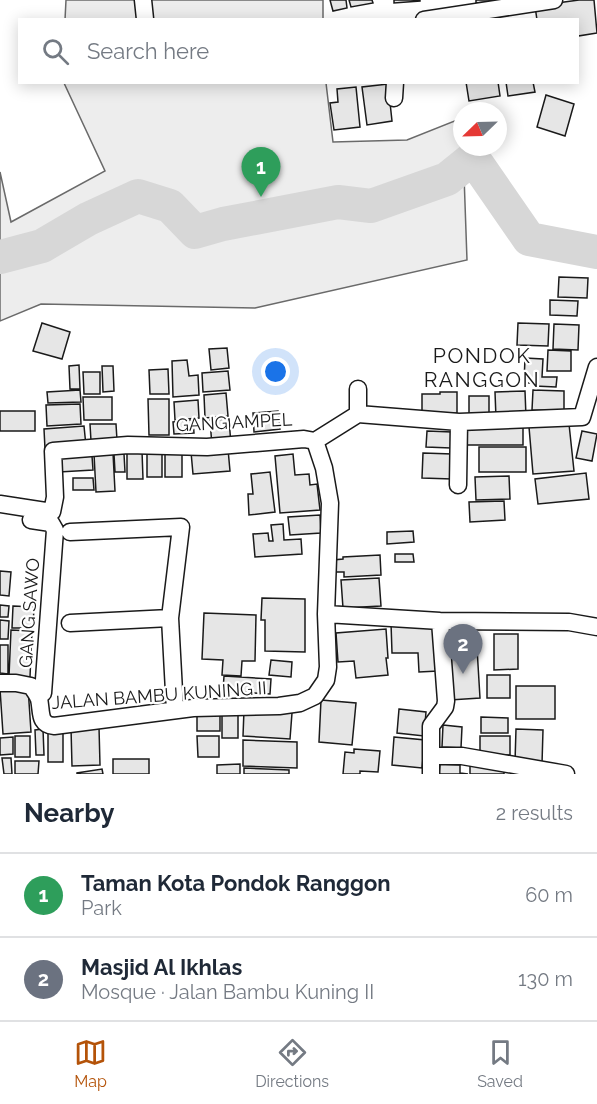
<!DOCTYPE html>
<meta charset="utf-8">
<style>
body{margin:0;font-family:Raleway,sans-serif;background:#f2f2f3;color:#1f2937}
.compass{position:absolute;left:453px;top:102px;width:54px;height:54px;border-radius:50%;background:#fff;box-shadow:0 3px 15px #0003;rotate:247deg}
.you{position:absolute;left:276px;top:372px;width:21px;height:21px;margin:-15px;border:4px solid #fff;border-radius:50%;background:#1a73e8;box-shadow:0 0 0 9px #1a73e833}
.badge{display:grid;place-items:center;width:39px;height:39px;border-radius:50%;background:#b45309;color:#fff;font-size:20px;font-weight:700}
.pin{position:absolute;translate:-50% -50px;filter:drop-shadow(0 2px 3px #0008)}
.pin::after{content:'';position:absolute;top:32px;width:21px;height:18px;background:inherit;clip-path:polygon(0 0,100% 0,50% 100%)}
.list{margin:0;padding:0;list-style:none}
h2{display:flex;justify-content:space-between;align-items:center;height:78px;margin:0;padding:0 24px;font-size:26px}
h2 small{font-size:20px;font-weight:400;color:#747a83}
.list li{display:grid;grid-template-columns:39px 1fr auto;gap:18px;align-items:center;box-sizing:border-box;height:84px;padding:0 24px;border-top:2px solid #e0e1e3}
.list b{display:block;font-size:22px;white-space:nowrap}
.list p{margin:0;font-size:20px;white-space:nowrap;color:#747a83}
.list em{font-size:20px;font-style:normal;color:#747a83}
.icon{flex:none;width:33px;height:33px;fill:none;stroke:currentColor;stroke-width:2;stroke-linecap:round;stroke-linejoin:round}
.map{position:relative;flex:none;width:597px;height:774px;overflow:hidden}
.search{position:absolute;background:#fff;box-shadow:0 3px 15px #0003;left:18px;right:18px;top:18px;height:66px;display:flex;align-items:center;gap:15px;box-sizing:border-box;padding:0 21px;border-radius:0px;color:#747a83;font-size:22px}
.sheet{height:246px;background:#fff}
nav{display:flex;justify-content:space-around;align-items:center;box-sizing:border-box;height:84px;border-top:2px solid #e0e1e3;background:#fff;font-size:16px;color:#747a83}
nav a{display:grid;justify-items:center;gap:3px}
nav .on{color:#b45309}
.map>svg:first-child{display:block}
</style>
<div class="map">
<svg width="597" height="774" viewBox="0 0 597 774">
<rect width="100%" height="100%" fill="#fff"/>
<path fill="#ededed" stroke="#6a6a6a" stroke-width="1.5" d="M66,0H323V19L65,20Z
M64,83H326L333,142L407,140L462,118L467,260L255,308L41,304L0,321V172L11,222L105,171Z"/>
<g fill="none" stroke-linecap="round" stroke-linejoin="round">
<path stroke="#d7d7d7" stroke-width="34" d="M0,257L42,246L88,219L138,196L170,206L195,232L223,224L338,202L371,206L447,179L473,158L529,239L597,252"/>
</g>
<path fill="#e6e6e6" stroke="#1a1a1a" stroke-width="1.5" d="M330,0H346L347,8L333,11Z
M349,0H372L373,3L351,7Z
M394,0H420V1L394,3Z
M476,0H495V1L476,3Z
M579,0H594L597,33L578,36V20H537L535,6Z
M466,82H498L500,96L469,101Z
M506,82H533L535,92L508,96Z
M388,84L392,121L367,125L362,87Z
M356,87L360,127L334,130L330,103L338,102L337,89Z
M546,95L574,104L565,136L537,127Z
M559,277L588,278L587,298L558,297Z
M550,300L578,301L577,316L550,315Z
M42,323L70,332L62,359L33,351Z
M518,323L549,324L548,346L517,345Z
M554,324L579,325L578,350L553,349Z
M227,348L229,368L211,370L209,349Z
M548,350L571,351V371H547Z
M525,358L543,359L542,377H557L556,387L535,386V383H524Z
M187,360L189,376L198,375L199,395L173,397L172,361Z
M79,365L80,389H70L69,366Z
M102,366H113L114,391L103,392Z
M168,369L169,394H150L149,370Z
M228,371L230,390L203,392L202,373Z
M83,372H100V394H84Z
M80,390L81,402L48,403L47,392Z
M533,390L564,391V411L532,410Z
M525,391L526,417L496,418L495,392Z
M440,392H457V413L422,418V394H440Z
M226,393L228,416L205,418L204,395Z
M469,396H489V419L469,420Z
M83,397H112V420H84Z
M148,399H169V435H149Z
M198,400L199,418L175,420L174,402Z
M80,404L81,424L47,426L46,405Z
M0,411H35V431H0Z
M278,411L280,429L254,432L253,413Z
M229,419L231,445L212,446L210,420Z
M193,420L194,433L174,434L173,422Z
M463,423H523V445H463Z
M90,424H116L117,440L91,441Z
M569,424L574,471L533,474L529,427Z
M84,426L86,446L45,449L44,429Z
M427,431L452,432L451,448L426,447Z
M582,431L597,434L592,461L576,458Z
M479,447H526V472H479Z
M228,449L230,471L193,474L191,452Z
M147,450H162V477H147Z
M165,450H182V477H165Z
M127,451H142L143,479H127Z
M113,453L115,491L96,492L94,454Z
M423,453L452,454V479L422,478Z
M114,454H124L125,472H115Z
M293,454L295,475L309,474L310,485L317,484L320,510L280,513L275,456Z
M92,456L93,470L59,472L58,458Z
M270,472L275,512L249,515L248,494H253L251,474Z
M586,473L589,499L538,504L535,479Z
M509,476L510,499L476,500L475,477Z
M73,478H93L94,490H73Z
M504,501L505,520L470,522L469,502Z
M320,515L321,533L290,535L288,517Z
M283,524L284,540L301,539L302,554L255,557L253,534L268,533L269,541H273L271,525Z
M413,531L414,542L387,544V532Z
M395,554H413L414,562H395Z
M380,555L381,575L344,577V572H334L333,560L343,559V557Z
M0,571L11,572L9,596L0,595Z
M379,578L381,606L343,608L341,580Z
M262,598L305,599V652L265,651V620H261Z
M0,605L9,606L8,617H0Z
M13,606L34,607L33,628H12Z
M204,613L256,615L255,661H242L241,676L222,675L223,660L202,659Z
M0,620L9,621L8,639H0Z
M436,622L438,671L419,672L418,653H392L391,623Z
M471,627L472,648H477L480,698L450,700L447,649H455L453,628Z
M386,629L388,658H386L388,675L356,678L354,661L338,662L336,633Z
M11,630L32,631L30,677L9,676Z
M494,634H518V669L494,670Z
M0,645H8V674L0,673Z
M271,660L292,662L291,677L269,675Z
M487,675H510V698H487Z
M224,676L271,679L270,694L223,691Z
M516,686H555V719H516Z
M28,687L31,732L3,734L0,689Z
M321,700L356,703L352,745L319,742Z
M399,709L426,712L424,736L397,733Z
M197,710H220V731H197Z
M244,710L292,713L290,739L243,736Z
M222,711H238V738H222Z
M481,717L508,718V733H481Z
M443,725L462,727L461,748L442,747Z
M99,727L100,765L72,766L71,728Z
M48,728H63V762H48Z
M43,729L44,755H36L35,730Z
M516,729L543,730L542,764L515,762Z
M15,736H30V757H15Z
M197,736H219V757H198Z
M480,736H510V755H480Z
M13,737V754L0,755V738Z
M394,737L425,740L422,768L392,765Z
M243,740L297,742V768L243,766Z
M354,749L380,751L378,772L360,771V774H343L345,752L354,753Z
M2,758H11L12,774H4Z
M113,759H149V774H113Z
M15,761H39L38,774H15Z
M240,764V774H217V765Z
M440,764L460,765V773L468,774H439Z
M470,765L504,766V774H470Z
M244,768L289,770V774H244Z
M102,769L103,774H77V773Z"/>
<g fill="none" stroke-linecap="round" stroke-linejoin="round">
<g stroke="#1a1a1a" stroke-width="19">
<path id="street" d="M143,0L145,19
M424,20L554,0
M394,98L395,82
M358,414V389
M315,441L358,414L459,422L582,417L597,367
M458,485L459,422
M0,504L52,512L55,497L53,451L128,445L207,447L304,439L315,441L324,468L330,503L326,614
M31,520L51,523L55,530L43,693L38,697
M70,532L181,527L170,618L175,710
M70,623L170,618
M0,683H16L31,686C34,690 37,694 39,699C42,711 38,725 54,726L193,708L279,706L300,703L315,696L326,680L328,667L326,614L440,621L569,622L597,627
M431,756H462L566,774
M431,774V726L445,707L446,701L440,621"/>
</g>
<use href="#street" stroke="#fff" stroke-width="16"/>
</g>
<g text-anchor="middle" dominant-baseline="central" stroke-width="4.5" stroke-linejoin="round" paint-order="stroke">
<g font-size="18" fill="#1a1a1a" stroke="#fff">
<text transform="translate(234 422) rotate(-3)">GANG AMPEL</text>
<text transform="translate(29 613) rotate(-86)">GANG SAWO</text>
<text transform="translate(159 695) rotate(-4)">JALAN BAMBU KUNING II</text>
</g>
<g font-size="21" letter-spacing="1.5" fill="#1a1a1a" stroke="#fff">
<text x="482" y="355">PONDOK<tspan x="482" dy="24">RANGGON</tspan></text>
</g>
</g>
</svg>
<svg class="compass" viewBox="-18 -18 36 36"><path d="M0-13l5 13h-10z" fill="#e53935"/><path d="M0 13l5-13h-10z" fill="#747a83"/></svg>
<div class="you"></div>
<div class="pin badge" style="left:261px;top:197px;background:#2e9e5b">1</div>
<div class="pin badge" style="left:463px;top:674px;background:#6b7280">2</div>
<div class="search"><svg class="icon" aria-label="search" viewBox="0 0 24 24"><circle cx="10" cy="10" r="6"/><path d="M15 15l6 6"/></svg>Search here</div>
</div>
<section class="sheet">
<h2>Nearby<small>2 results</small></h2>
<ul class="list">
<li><span class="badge" style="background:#2e9e5b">1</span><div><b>Taman Kota Pondok Ranggon</b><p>Park</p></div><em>60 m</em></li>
<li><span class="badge" style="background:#6b7280">2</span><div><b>Masjid Al Ikhlas</b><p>Mosque · Jalan Bambu Kuning II</p></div><em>130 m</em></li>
</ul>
</section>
<nav>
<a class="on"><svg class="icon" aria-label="map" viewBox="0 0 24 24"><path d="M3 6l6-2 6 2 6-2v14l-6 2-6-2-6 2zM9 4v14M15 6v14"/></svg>Map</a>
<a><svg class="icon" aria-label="directions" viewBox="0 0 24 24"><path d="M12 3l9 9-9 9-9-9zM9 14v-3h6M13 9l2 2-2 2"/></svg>Directions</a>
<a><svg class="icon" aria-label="saved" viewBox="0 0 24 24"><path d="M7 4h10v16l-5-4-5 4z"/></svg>Saved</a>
</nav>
